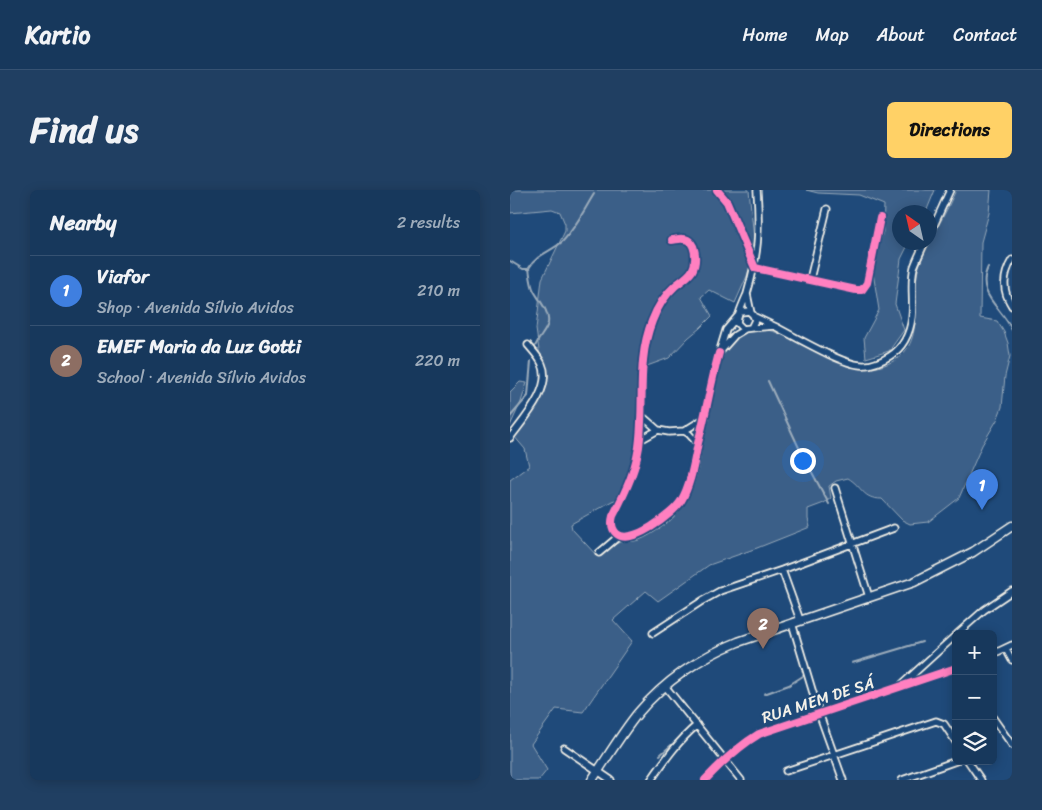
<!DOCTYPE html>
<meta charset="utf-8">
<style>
body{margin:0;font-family:Sriracha,sans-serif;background:#203f62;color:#f1f3f6}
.controls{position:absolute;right:15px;bottom:15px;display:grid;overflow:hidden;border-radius:8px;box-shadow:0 2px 12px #0003}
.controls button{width:45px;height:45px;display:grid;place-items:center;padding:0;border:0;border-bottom:1px solid #365272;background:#17385c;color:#f1f3f6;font:25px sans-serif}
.compass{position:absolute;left:382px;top:15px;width:45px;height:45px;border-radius:50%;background:#17385c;box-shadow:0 2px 12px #0003;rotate:326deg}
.you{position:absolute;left:292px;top:270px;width:18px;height:18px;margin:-12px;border:4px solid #fff;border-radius:50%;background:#1a73e8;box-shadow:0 0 0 8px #1a73e833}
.badge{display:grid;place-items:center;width:32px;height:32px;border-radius:50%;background:#ffd166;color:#fff;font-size:16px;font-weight:700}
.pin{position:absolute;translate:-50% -41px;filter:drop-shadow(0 1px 2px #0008)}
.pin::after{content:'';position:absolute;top:26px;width:18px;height:15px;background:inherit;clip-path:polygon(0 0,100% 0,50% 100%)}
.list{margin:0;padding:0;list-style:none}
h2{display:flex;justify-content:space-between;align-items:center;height:65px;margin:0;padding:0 20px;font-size:21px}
h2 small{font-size:16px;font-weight:400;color:#9eacbb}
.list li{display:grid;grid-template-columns:32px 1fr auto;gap:15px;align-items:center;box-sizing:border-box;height:70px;padding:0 20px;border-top:1px solid #365272}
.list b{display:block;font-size:19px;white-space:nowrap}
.list p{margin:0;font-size:16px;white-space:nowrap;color:#9eacbb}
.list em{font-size:16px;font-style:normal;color:#9eacbb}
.icon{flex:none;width:28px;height:28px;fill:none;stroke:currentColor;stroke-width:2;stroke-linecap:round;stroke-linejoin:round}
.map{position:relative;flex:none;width:502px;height:590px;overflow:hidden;border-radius:8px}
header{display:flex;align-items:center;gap:30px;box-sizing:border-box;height:70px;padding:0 25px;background:#17385c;border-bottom:1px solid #365272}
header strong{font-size:24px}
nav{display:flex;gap:28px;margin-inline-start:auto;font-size:18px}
.intro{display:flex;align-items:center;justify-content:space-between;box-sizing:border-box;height:120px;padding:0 30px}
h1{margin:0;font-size:35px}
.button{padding:12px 22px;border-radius:8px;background:#ffd166;color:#111;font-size:18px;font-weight:700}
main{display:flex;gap:30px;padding:0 30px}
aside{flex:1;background:#17385c;border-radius:8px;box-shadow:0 2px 12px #0003}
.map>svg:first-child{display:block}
</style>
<header>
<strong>Kartio</strong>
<nav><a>Home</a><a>Map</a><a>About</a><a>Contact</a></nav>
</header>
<div class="intro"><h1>Find us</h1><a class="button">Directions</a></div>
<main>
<aside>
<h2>Nearby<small>2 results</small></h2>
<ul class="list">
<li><span class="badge" style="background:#3f7fe0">1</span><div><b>Viafor</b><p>Shop · Avenida Sílvio Avidos</p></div><em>210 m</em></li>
<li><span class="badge" style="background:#8d6e63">2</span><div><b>EMEF Maria da Luz Gotti</b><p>School · Avenida Sílvio Avidos</p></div><em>220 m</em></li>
</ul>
</aside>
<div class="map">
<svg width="502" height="590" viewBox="0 0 502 590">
<rect width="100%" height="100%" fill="#1f4a7a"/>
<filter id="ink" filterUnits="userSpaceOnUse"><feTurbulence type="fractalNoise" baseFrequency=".02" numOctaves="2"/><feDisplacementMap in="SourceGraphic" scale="10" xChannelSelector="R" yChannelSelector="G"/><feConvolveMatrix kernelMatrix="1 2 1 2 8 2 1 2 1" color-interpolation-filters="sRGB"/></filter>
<g filter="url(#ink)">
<path fill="#3a5f88" stroke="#97a8b8" d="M0,0H239L245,58L237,86L225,113L199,100L191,107L202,126L190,138L178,148L159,168L137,176L130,189L131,262L126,283L115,306L102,311L61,334L62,339L88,367C95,362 102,355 110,352C114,350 120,352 125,351C135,350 159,333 166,325C194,293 190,250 199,211C201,202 204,194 207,186C212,169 214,159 227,146C253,121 314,169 342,177C348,178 361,179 368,177C425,162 395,109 411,71C421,47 436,24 446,0H481L479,23L471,52L470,128L487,131L494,142L498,153L500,166L495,186L492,217L487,230L472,255L449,308L418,332L400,334L392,330L372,309C352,309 353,297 338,288L326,291L319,296L321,308L314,313L298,319V329L300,337L247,358L199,375L148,411L136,401L103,430L122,451L73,522L46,519L21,554L37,580L29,590H0V290L19,276L15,259L3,245L23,213L33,189L26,139L32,89L55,41V34L50,22L42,19L0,23Z
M296,0H425L416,22H390V52L399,53L391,69L385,114L394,140L379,161L356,168L354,148L369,120L362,76L373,42L374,15L349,5L308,3Z
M10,192L17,193L11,212L0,236V202Z"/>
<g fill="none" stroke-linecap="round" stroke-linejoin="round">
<path stroke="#9cacbb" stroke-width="2" d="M0,71L13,79H19
M478,77C465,105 492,117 502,140
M25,157C28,148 36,142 38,133C40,122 29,110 24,101C21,96 20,85 19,78C28,63 41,62 53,51C66,37 74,20 84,4
M258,191L290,260L319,314
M0,227L18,206L21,171
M342,473L412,452
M254,504L279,495L293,486
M150,565L175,543"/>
<g stroke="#f4f1e8" stroke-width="9">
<path id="minor" d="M207,0L217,12L245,78L346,100H352L357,93L370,28
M420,44L440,0
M162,50C165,50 170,48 173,49C187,49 187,72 182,81C178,87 171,91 165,96C155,105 147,118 142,131C127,169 134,208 130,248C128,276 116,301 103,326C101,333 101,339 107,344C121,356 163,324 171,311C181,294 184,272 188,253C196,223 201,192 209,163
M502,70C493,85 492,101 502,116
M300,89L317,19
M237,104C248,66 250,40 247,0
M231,122L239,121L243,125L245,130L241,138L233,139L227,133C227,126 234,111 237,104L241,123
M227,127L216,140L209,163L225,145L235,139
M264,136C284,146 331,174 351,175C361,176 372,171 380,166C394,157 400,143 402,127C404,111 400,93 404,77C407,69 411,61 415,52
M241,138L264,136L245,127
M148,240L159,242L174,241
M0,248C13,230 43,198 32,174C29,167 23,161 18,155
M130,250L148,240L131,225
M188,254L179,244L174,241L195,228
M325,298L359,407
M89,363L109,346
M272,380L290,430
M282,433L309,523L333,590
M143,443L192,411L210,401L272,380L384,338
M447,444L474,420L502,401
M496,459L502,470
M483,464L502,455
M155,496L231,590
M390,496L446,445
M483,528L502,555
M54,558L101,590
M458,571L471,590
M276,581L426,531L434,534L446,552
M141,590C155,570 168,551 187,535
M195,590C211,573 229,556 249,544L446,478
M392,590L446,571"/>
</g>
<g stroke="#f4f1e8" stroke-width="11">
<path id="secondary" d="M82,590C97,568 111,544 128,523C154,492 190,467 228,452L404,392L463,362L502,336"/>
</g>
<use href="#minor" stroke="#1f4a7a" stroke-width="5.5"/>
<use href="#secondary" stroke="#1f4a7a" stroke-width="8"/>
<g stroke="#1f4a7a" stroke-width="11">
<path id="cycleway" d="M207,0L217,12L245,78L346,100H352L357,93L370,28
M162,50C165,50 170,48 173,49C187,49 187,72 182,81C178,87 171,91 165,96C155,105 147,118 142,131C127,169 134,208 130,248C128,276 116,301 103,326C101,333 101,339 107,344C121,356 163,324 171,311C181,294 184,272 188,253C196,223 201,192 209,163
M195,590C211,573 229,556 249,544L446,478"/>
</g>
<use href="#cycleway" stroke="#ff80c0" stroke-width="8"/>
</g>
</g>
<g text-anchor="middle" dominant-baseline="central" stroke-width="4.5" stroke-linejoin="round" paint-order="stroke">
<g font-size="16" fill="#f4f1e8" stroke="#1f4a7a">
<text transform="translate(308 510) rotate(-18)">RUA MEM DE SÁ</text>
</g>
</g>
</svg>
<div class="controls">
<button>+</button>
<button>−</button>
<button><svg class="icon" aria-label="layers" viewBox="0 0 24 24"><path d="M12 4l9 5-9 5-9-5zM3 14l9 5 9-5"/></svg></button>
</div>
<svg class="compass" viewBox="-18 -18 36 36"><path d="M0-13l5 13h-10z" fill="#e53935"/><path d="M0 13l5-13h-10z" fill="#9eacbb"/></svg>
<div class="you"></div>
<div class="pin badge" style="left:472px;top:320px;background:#3f7fe0">1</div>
<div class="pin badge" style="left:253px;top:459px;background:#8d6e63">2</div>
</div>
</main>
